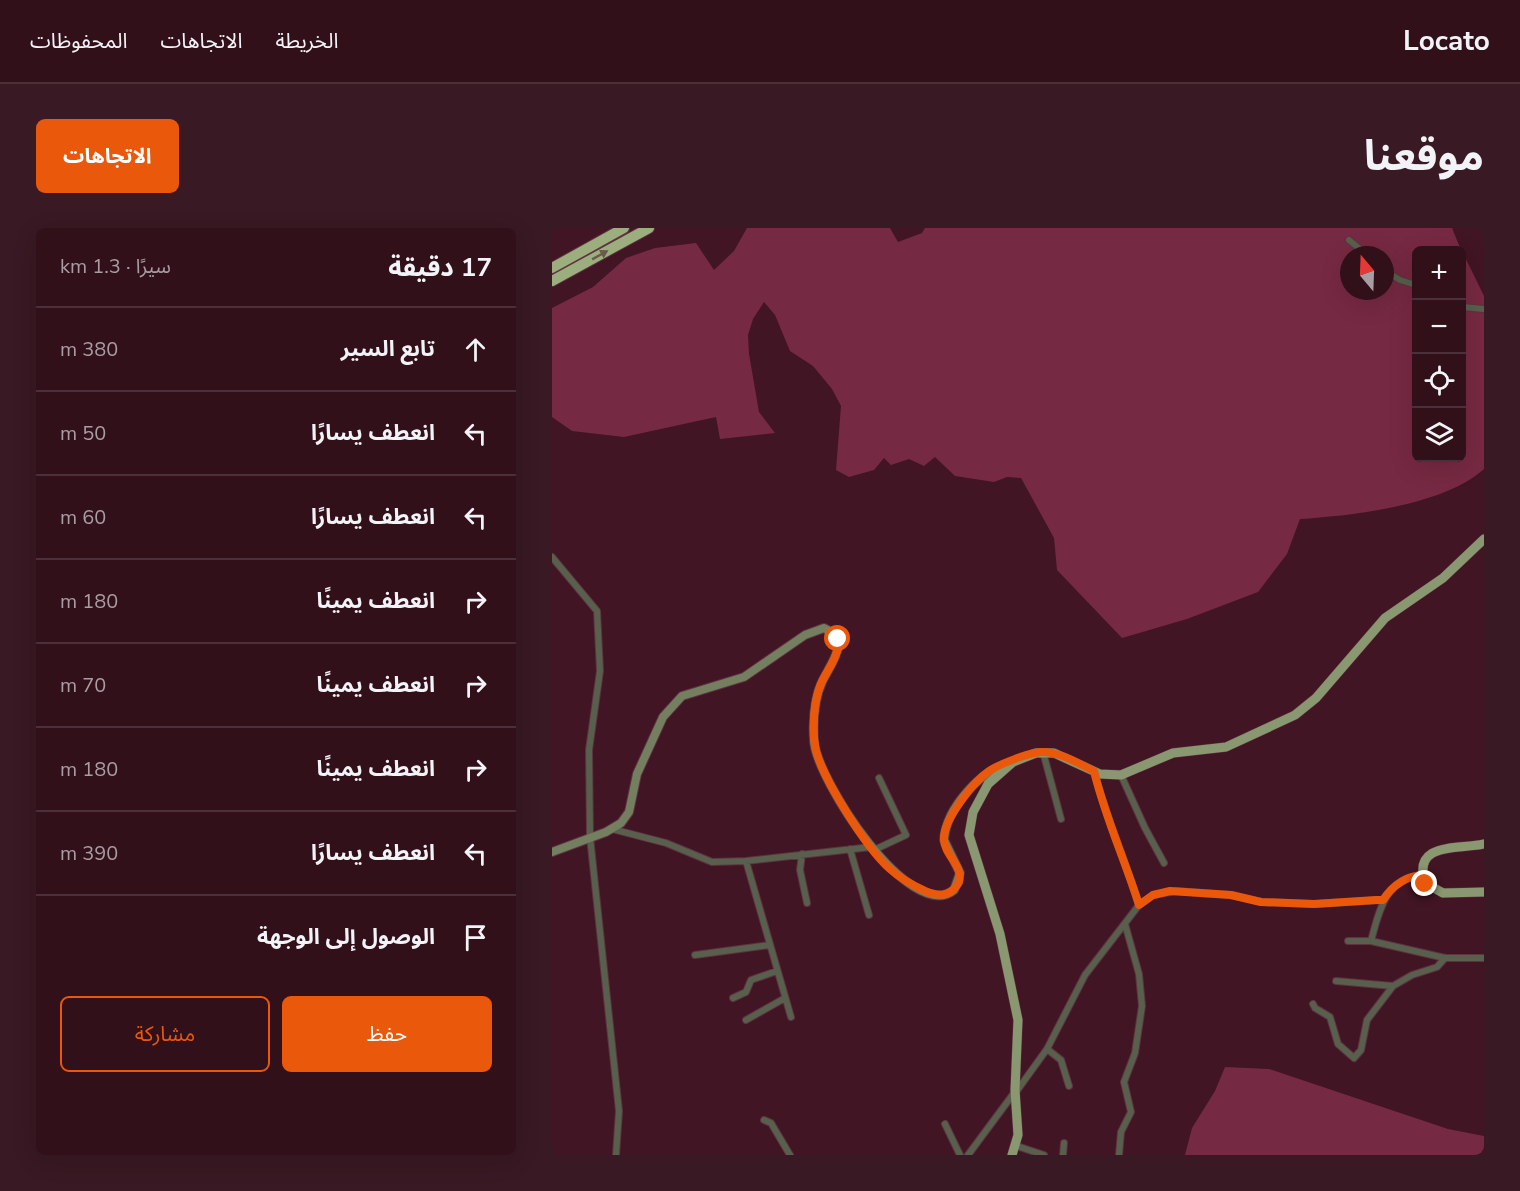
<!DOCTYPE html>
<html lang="ar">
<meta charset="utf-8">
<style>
body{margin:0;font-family:"Nunito Sans","Noto Sans Arabic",sans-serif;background:#391923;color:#f1f3f6;direction:rtl}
.controls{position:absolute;right:18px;top:18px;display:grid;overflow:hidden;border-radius:9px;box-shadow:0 6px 24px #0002}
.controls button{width:54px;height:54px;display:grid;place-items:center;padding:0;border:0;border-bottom:2px solid #4c3039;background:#31101a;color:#f1f3f6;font:30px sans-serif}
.compass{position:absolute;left:788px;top:18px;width:54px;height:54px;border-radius:50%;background:#31101a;box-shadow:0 6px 24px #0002;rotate:341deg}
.stop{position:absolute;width:18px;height:18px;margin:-14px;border:4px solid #ea580c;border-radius:50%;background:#fff}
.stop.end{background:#ea580c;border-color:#fff;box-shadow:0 2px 6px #0008}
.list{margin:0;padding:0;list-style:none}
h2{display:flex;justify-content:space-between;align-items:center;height:78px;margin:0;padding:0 24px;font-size:26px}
h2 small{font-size:20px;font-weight:400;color:#a89da2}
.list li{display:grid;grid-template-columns:39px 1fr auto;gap:18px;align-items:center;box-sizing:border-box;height:84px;padding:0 24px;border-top:2px solid #4c3039}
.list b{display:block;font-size:22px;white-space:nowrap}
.list em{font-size:20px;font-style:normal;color:#a89da2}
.actions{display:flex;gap:12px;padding:18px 24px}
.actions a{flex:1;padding:14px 0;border:2px solid #ea580c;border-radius:9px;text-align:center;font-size:21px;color:#ea580c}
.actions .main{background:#ea580c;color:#fff}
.icon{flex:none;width:33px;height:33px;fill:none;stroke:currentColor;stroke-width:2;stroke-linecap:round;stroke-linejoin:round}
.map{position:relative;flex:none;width:932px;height:927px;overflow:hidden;direction:ltr;border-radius:9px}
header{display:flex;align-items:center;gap:36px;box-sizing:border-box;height:84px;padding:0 30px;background:#31101a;border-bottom:2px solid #4c3039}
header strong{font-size:28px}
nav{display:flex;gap:33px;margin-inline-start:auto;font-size:21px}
.intro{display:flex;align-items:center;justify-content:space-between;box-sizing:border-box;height:144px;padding:0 36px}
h1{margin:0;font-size:42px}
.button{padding:15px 27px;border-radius:9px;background:#ea580c;color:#fff;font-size:21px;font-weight:700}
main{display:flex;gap:36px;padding:0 36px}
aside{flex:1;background:#31101a;border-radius:9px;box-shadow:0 6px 24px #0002}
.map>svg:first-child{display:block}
</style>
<header>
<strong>Locato</strong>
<nav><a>الخريطة</a><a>الاتجاهات</a><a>المحفوظات</a></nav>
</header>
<div class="intro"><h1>موقعنا</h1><a class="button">الاتجاهات</a></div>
<main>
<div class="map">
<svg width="932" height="927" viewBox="0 0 932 927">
<rect width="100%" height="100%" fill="#411523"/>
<path fill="#762942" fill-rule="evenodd" d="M195,0H338L346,14L370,5L373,0H900L909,22H864V230H910V23L932,68V241C893,277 800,288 748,291L735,326L706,364L635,391L570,410L505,342L502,310L469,250L455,249L442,254L403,248L383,229L372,238L357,231L339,237L332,230L322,242L297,249L284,242L289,178L280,161L261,138L238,123L223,87L212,74L201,91L196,107L197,126L207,184L223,205L168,211L164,189L72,209L20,203L0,189V80L41,59L74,30L103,20L144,15L162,42L182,23ZM797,27H833V63H797Z
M673,839L717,841L896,901L932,908V927H633L640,900L663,863Z"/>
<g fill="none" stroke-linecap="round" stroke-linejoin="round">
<g stroke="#5d3340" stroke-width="8">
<path id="street" d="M797,12L815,27
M833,43L848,52L864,57
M910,79L932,81
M0,329L45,383L48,443L37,522L38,609L67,883L64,927
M491,524L509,591
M542,543C554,589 573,632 587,677
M569,547L593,600L612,635
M60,601L114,615L160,634L194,633L319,619
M298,621L317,687
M322,622L354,607L327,550
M250,626L248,642L255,675
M194,633L239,789
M796,713H819L893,730H932
M819,713C827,683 834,649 871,647
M143,727L218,717
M784,753L841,758L860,747L885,739L893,730
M181,770L194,764L199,752L225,743
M761,776L763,780L778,789L786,816L802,830L809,822L815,792L841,758
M194,792L233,770
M495,821L509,832L517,858
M464,864L495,821L533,747L587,677L601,667L624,663L679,667L709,674L762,676L831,672
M212,892L219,895L238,927
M393,896L408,927
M465,918L492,927
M416,927L462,865
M511,927L512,915
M567,927L569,904L579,884L572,854L583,825L590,778L587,746L573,696"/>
</g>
<g stroke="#5d3340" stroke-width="10">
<path id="secondary" d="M0,624L54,604L69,595L77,584L85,546L111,489L130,468L192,449L253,407L272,400L283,406L287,417C284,431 276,442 270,454C262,471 261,495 262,513C264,550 358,697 402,662L408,645L392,612C394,580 430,540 461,534"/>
</g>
<g stroke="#5d3340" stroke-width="10">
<path id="primary" d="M932,616C907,622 860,613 873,655L891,665L932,664
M460,927L466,907L463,862L466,792L448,706L417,607L421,584L436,556L461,534L484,525H502L548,546L569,547L621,525L674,519L743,487L764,470L833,390L891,350L932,311"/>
</g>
<g stroke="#5d3340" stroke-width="12">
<path id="highway" d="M0,40L72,0
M0,53L97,0"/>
</g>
<use href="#street" stroke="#585f4c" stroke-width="6"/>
<use href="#secondary" stroke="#747f60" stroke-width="8"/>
<use href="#primary" stroke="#899870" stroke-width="9"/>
<use href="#highway" stroke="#9dae7e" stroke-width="10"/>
</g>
<defs><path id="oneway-solid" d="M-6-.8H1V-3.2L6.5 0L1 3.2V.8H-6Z" transform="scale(1.5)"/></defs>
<use fill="#6a5a4c" href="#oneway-solid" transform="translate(48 27) rotate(-29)"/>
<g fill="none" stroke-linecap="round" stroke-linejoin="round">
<path stroke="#ea580c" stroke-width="8" d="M286,411C288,429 274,442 268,458C262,474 260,500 263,517C267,546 315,621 338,641C348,650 360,657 373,663C387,669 399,669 407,654C412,638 392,627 392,611C391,592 422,553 437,543C448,536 478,524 490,524C508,524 526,535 542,543C553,589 573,632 587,677L601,667L618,663L679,667L709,674L762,676L824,672H831C841,657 853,648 871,647L873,656"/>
</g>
</svg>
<div class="controls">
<button>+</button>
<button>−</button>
<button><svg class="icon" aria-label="locate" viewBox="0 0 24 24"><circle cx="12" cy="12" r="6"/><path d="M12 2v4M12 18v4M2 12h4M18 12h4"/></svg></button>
<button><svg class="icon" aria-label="layers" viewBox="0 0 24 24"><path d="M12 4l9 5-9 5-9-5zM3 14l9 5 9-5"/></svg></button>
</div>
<svg class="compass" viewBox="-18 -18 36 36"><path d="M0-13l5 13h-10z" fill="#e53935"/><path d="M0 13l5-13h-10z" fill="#a89da2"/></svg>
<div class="stop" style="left:286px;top:411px"></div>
<div class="stop end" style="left:873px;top:656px"></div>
</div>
<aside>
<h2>17 دقيقة<small>سيرًا · 1.3 km</small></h2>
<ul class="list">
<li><svg class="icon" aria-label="ahead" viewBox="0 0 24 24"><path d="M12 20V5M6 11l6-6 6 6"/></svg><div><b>تابع السير</b></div><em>380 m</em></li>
<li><svg class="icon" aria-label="left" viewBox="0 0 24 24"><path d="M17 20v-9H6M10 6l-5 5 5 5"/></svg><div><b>انعطف يسارًا</b></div><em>50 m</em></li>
<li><svg class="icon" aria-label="left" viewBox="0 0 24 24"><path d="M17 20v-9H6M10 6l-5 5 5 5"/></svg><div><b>انعطف يسارًا</b></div><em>60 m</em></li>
<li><svg class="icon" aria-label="right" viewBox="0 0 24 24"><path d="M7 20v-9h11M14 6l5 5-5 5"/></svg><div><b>انعطف يمينًا</b></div><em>180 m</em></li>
<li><svg class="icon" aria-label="right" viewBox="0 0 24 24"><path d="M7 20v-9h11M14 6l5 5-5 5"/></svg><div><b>انعطف يمينًا</b></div><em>70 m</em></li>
<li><svg class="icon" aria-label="right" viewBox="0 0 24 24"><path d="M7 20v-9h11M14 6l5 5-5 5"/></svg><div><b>انعطف يمينًا</b></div><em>180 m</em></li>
<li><svg class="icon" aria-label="left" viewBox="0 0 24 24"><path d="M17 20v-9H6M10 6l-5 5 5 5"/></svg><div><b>انعطف يسارًا</b></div><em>390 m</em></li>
<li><svg class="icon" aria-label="arrive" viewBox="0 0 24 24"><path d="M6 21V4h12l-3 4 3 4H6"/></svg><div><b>الوصول إلى الوجهة</b></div></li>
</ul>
<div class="actions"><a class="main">حفظ</a><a>مشاركة</a></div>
</aside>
</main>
